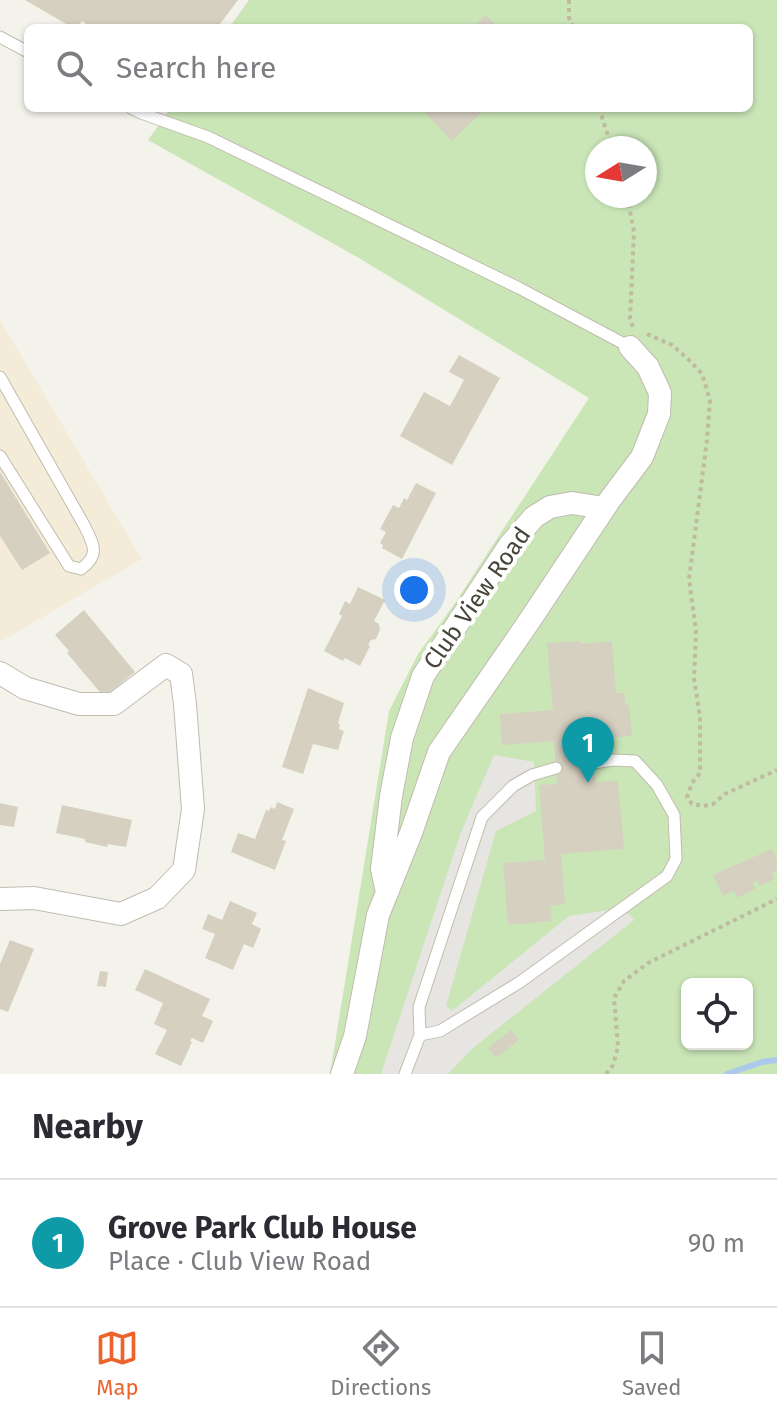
<!DOCTYPE html>
<meta charset="utf-8">
<style>
body{margin:0;font-family:"Fira Sans",sans-serif;background:#f7f7f7;color:#2b2b33}
.controls{position:absolute;right:24px;bottom:24px;display:grid;overflow:hidden;border-radius:12px;box-shadow:0 2px 6px #0004}
.controls button{width:72px;height:72px;display:grid;place-items:center;padding:0;border:0;border-bottom:2px solid #e1e1e2;background:#fff;color:#2b2b33;font:40px sans-serif}
.compass{position:absolute;left:585px;top:136px;width:72px;height:72px;border-radius:50%;background:#fff;box-shadow:0 2px 6px #0004;rotate:259deg}
.you{position:absolute;left:414px;top:590px;width:28px;height:28px;margin:-20px;border:6px solid #fff;border-radius:50%;background:#1a73e8;box-shadow:0 0 0 12px #1a73e833}
.badge{display:grid;place-items:center;width:52px;height:52px;border-radius:50%;background:#ec632b;color:#fff;font-size:26px;font-weight:700}
.pin{position:absolute;translate:-50% -66px;filter:drop-shadow(0 2px 4px #0008)}
.pin::after{content:'';position:absolute;top:42px;width:28px;height:24px;background:inherit;clip-path:polygon(0 0,100% 0,50% 100%)}
.list{margin:0;padding:0;list-style:none}
h2{display:flex;justify-content:space-between;align-items:center;height:104px;margin:0;padding:0 32px;font-size:34px}
h2 small{font-size:26px;font-weight:400;color:#7c7c81}
.list li{display:grid;grid-template-columns:52px 1fr auto;gap:24px;align-items:center;box-sizing:border-box;height:128px;padding:0 32px;border-top:2px solid #e1e1e2}
.list b{display:block;font-size:30px;white-space:nowrap}
.list p{margin:0;font-size:26px;white-space:nowrap;color:#7c7c81}
.list em{font-size:26px;font-style:normal;color:#7c7c81}
.icon{flex:none;width:44px;height:44px;fill:none;stroke:currentColor;stroke-width:2;stroke-linecap:round;stroke-linejoin:round}
.map{position:relative;flex:none;width:777px;height:1074px;overflow:hidden}
.search{position:absolute;background:#fff;box-shadow:0 2px 6px #0004;left:24px;right:24px;top:24px;height:88px;display:flex;align-items:center;gap:20px;box-sizing:border-box;padding:0 28px;border-radius:12px;color:#7c7c81;font-size:30px}
.sheet{height:232px;background:#fff}
nav{display:flex;justify-content:space-around;align-items:center;box-sizing:border-box;height:112px;border-top:2px solid #e1e1e2;background:#fff;font-size:22px;color:#7c7c81}
nav a{display:grid;justify-items:center;gap:4px}
nav .on{color:#ec632b}
.map>svg:first-child{display:block}
</style>
<div class="map">
<svg width="777" height="1074" viewBox="0 0 777 1074">
<rect width="100%" height="100%" fill="#f4f3eb"/>
<path fill="#f4ecd8" d="M0,320L142,559L0,642Z"/>
<path fill="#cae6b7" fill-rule="evenodd" d="M249,0H777V1074H330L389,711L418,654L453,606L589,398L359,258L148,140L171,108H749V28H229ZM597,148H645V196H597ZM687,984H747V1044H687Z"/>
<path fill="#e7e5e2" d="M494,755L534,762L536,811L496,831L446,1006L452,1011L569,916L623,908L634,920L473,1048L448,1074H381L461,832Z"/>
<g fill="none" stroke-linecap="round" stroke-linejoin="round">
<path stroke="#acc9ec" stroke-width="6" d="M727,1074L762,1062L777,1060"/>
</g>
<path fill="#d6d0c1" d="M25,0H238L217,28H92L82,21L77,28H73Z
M486,15L498,28H472Z
M420,108H486L452,141Z
M459,355L500,378L452,465L400,436L424,392L450,406L464,380L449,372Z
M0,472L50,553L22,570L0,536Z
M416,483L436,493L402,559L382,548L383,545L380,543L386,532L380,529L393,505L399,508L404,498L407,500Z
M358,587L385,600L374,621L379,624L380,630L376,639L371,640L368,645L370,646L360,666L345,658L343,661L324,651L342,616L339,614L345,601L350,604Z
M84,610L135,672L104,697L67,653L69,651L55,635Z
M581,641V644L612,641L616,693H625V705H629L632,736L592,739L595,782L618,781L624,849L561,854L565,904L550,906L552,921L508,925L503,863L545,860L539,785L557,784L554,741L502,745L500,714L553,710L547,643Z
M308,688L344,703L338,723L340,724L339,729L344,731L338,750L313,744L303,774L282,767Z
M277,802L294,809L282,840L286,841L275,870L231,852L238,833L255,839L266,810L269,811L271,807L275,809Z
M0,803L18,807L14,827L0,825Z
M62,805L132,820L126,847L108,844L107,847L85,842V839L56,833Z
M772,849L777,861V870L772,873L775,879L759,886L757,881L753,883L755,889L737,898L734,891L723,896L713,875Z
M230,901L257,913L252,924L261,929L253,948L244,944L233,970L205,958L215,934L202,929L208,914L222,920Z
M10,940L34,949L8,1012L0,1009V964Z
M145,969L210,999L202,1016L213,1021L203,1043L192,1038L190,1041L192,1042L181,1066L155,1054L167,1030L154,1024L163,1003L135,990Z
M100,971L108,972L106,987L97,986Z
M511,1030L519,1040L496,1058L488,1048Z"/>
<g fill="none" stroke-linecap="round" stroke-linejoin="round">
<g stroke="#c0bcae" stroke-width="13">
<path id="lane" d="M0,37L28,52
M131,108L141,113L208,137L519,288L630,347
M0,377L84,525C93,544 101,554 81,569L69,566L0,456
M556,768L532,775L513,786L482,817L419,1007L420,1035L440,1031L520,982L667,876L676,859L674,815L657,785L635,761L613,760L593,763
M405,1074L420,1035"/>
</g>
<g stroke="#c0bcae" stroke-width="24">
<path id="street" d="M0,673L25,688L79,704H114L166,665L181,674L185,704L193,809L184,870L157,898L121,914L34,898L0,899
M386,888L382,869L391,796L402,738L423,676L509,546L534,517L550,507L572,503L604,508
M342,1074L355,1036L378,915L411,833L439,752L530,620L609,501L642,457L659,414L660,393L648,367L630,347"/>
</g>
<path stroke="#c0baa0" stroke-width="4" stroke-dasharray="4 4" stroke-linecap="butt" d="M569,0V18L574,28
M599,108L612,148
M627,196L634,232L630,319L633,327
M647,334L672,345L688,359L702,374L710,400L707,440L689,579L696,631L694,678L700,717V773L692,783L687,797L692,804L704,806L713,804L725,794L777,770
M606,1074L613,1065L618,1047L614,998L624,981L648,963L777,899"/>
<use href="#lane" stroke="#fff" stroke-width="11"/>
<use href="#street" stroke="#fff" stroke-width="22"/>
</g>
<g text-anchor="middle" dominant-baseline="central" stroke-width="8" stroke-linejoin="round" paint-order="stroke">
<g font-size="24" fill="#484539" stroke="#fff">
<text transform="translate(477 598) rotate(-55)">Club View Road</text>
</g>
</g>
</svg>
<div class="controls">
<button><svg class="icon" aria-label="locate" viewBox="0 0 24 24"><circle cx="12" cy="12" r="6"/><path d="M12 2v4M12 18v4M2 12h4M18 12h4"/></svg></button>
</div>
<svg class="compass" viewBox="-18 -18 36 36"><path d="M0-13l5 13h-10z" fill="#e53935"/><path d="M0 13l5-13h-10z" fill="#7c7c81"/></svg>
<div class="you"></div>
<div class="pin badge" style="left:588px;top:783px;background:#0f9aa8">1</div>
<div class="search"><svg class="icon" aria-label="search" viewBox="0 0 24 24"><circle cx="10" cy="10" r="6"/><path d="M15 15l6 6"/></svg>Search here</div>
</div>
<section class="sheet">
<h2>Nearby<small></small></h2>
<ul class="list">
<li><span class="badge" style="background:#0f9aa8">1</span><div><b>Grove Park Club House</b><p>Place · Club View Road</p></div><em>90 m</em></li>
</ul>
</section>
<nav>
<a class="on"><svg class="icon" aria-label="map" viewBox="0 0 24 24"><path d="M3 6l6-2 6 2 6-2v14l-6 2-6-2-6 2zM9 4v14M15 6v14"/></svg>Map</a>
<a><svg class="icon" aria-label="directions" viewBox="0 0 24 24"><path d="M12 3l9 9-9 9-9-9zM9 14v-3h6M13 9l2 2-2 2"/></svg>Directions</a>
<a><svg class="icon" aria-label="saved" viewBox="0 0 24 24"><path d="M7 4h10v16l-5-4-5 4z"/></svg>Saved</a>
</nav>
